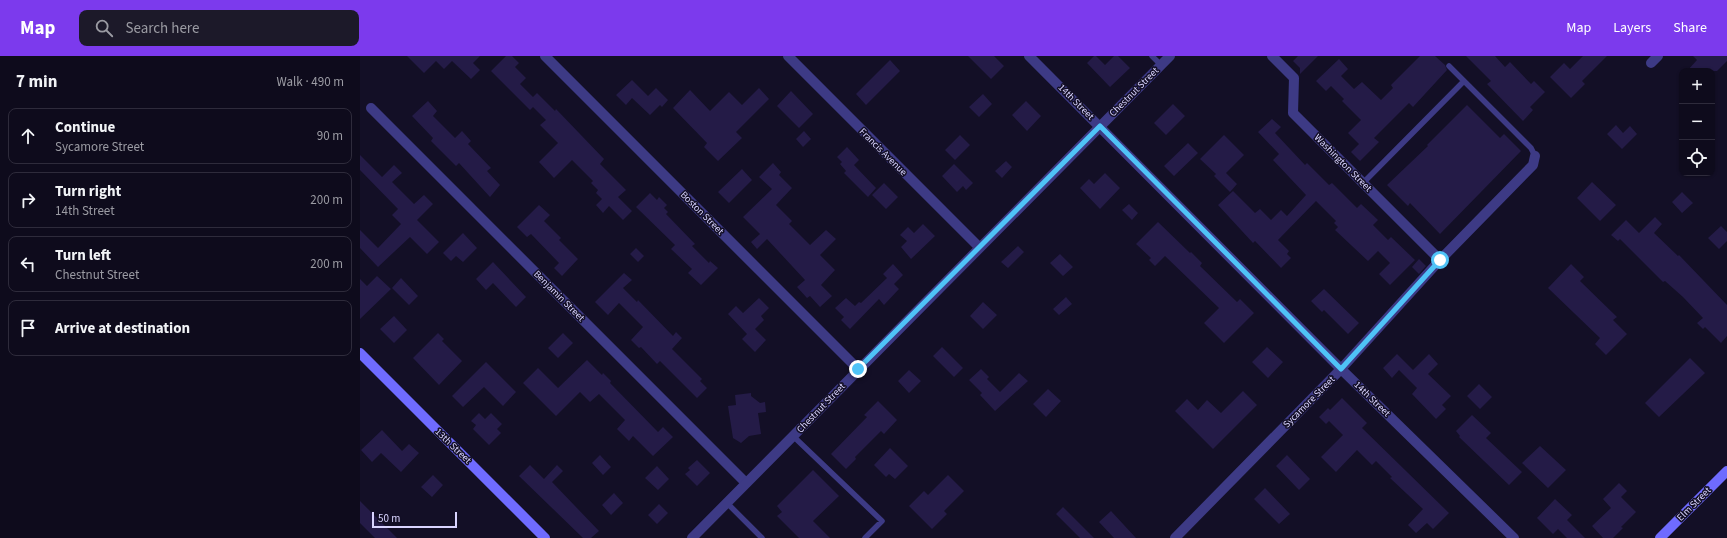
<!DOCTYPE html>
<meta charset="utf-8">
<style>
body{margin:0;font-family:"Source Sans 3",sans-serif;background:#1c1929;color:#f1f3f6}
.controls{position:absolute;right:12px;top:12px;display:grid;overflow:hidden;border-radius:8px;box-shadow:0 1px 3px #0004}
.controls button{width:36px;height:36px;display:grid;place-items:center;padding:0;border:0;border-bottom:1px solid #2e2b3b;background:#0e0b1c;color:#f1f3f6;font:20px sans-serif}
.scale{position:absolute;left:12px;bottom:10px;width:85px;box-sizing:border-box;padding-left:4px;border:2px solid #d9d4ff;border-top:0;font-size:11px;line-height:14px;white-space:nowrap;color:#d9d4ff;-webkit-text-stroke:3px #130f26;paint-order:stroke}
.stop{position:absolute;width:12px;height:12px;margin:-9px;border:3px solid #4fc3f7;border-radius:50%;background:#fff}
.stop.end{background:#4fc3f7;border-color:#fff;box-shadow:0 1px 4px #0008}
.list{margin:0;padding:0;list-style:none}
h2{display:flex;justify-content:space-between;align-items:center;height:52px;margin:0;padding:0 16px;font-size:17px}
h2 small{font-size:13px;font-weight:400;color:#9b9ba3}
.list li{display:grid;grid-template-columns:26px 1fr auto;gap:12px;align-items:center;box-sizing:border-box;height:56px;margin:0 8px 8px;padding:0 8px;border:1px solid #2e2b3b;border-radius:8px}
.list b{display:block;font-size:15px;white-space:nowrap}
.list p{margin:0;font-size:13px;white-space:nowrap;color:#9b9ba3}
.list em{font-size:13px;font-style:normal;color:#9b9ba3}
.icon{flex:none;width:22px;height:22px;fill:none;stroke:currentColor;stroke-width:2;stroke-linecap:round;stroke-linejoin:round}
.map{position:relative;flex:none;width:1367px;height:482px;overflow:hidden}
header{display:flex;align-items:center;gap:24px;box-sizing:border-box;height:56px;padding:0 20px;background:#7c3aed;color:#fff}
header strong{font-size:19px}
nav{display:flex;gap:22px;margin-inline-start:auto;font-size:14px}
.search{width:280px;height:36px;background:#1c1929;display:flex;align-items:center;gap:10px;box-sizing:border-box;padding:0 14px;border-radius:8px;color:#9b9ba3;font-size:15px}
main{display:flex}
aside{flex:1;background:#0e0b1c}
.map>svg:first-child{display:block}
</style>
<header>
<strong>Map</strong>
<div class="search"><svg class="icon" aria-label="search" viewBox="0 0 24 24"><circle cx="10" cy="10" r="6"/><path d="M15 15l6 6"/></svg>Search here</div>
<nav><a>Map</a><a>Layers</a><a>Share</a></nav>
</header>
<main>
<aside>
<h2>7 min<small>Walk · 490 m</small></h2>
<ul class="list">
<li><svg class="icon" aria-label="ahead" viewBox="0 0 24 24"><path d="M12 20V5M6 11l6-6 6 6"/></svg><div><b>Continue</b><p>Sycamore Street</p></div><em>90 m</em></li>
<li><svg class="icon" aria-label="right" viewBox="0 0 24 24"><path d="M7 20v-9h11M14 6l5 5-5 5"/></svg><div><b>Turn right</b><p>14th Street</p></div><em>200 m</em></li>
<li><svg class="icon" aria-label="left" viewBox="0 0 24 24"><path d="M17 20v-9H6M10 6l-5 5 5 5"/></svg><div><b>Turn left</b><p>Chestnut Street</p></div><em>200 m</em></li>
<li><svg class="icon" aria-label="arrive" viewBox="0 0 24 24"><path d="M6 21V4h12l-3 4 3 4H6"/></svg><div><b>Arrive at destination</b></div></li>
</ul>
</aside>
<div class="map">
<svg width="1367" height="482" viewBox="0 0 1367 482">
<rect width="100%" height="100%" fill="#130f26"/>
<path fill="#241b47" d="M47,0H120L113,7L120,14L111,23L92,5L84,13L76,5L64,17Z
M146,0H152L159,7L155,11L166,22L160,28L173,41L177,37L195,55L196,53L244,103L240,108L266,134L258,141L272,155L263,164L249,150L243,157L236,149L242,143L236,137L238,134L231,127L233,125L212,104L194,122L179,106L198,87L180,69L186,64L173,51L170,54L131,15Z
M608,0H634L644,10L631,23Z
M734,0H736L745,9L754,0H758L770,12L750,31L727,7Z
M938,0H958L940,18V12L933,5Z
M1060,0H1075L1085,9L1087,14L1053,51L1049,47L1014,82L1019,86L1000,105L991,96L999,88L988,77L1001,64L982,45L984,43L971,30L966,35L956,25L979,3L988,13L981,20L994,33L1002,26L1021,44L1033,32L1031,29Z
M1106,0H1135L1145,11L1150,6L1171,28L1174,25L1185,36L1170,51L1173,54L1163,65L1127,28L1131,25Z
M1223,0H1247L1222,25L1225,28L1211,42L1190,21L1204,7L1210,13Z
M1333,0H1367V5L1357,15H1327L1337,4Z
M530,4L540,15L506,49L496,38Z
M272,24L288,40L296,32L308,44L302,51L300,49L290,59L272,42L266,49L256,39Z
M399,32L409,43L376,76L382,82L358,105L344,91L347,87L313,52L330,34L350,55L369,36L382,49Z
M431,35L453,58L439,72L417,50Z
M623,38L632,48L619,61L609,51Z
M68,45L77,55L73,60L95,82L102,75L111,85L108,88L131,112L127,115L140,129L130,141L99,107L96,110L71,85L73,82L52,60Z
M666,45L681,60L667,75L652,59Z
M813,48L825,60L806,79L794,67Z
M1107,49L1140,82L1144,78L1161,95L1080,178L1050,147L1048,150L1027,129L1068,90L1067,89Z
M912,63L921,71L915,77L945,109L947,107L969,129L972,127L997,152L1001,148L1018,164L1013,169L1028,184L1031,181L1055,204L1030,229L1019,218L1030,207L1018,195L1008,205L975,174L978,171L974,167L976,165L956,145L918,184L929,195L927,198L931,202L921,212L895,185L893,187L858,149L873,135L895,157L900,153L911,164L921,154L927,160L946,139L913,104L919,98L898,76Z
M1256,69L1263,77L1270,70L1277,78L1262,93L1247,78Z
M444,75L451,83L443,91L436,83Z
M600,79L610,89L595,104L585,94Z
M864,79L884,99L866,117L877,128L870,136L854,120L856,118L840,103Z
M828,87L838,97L814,120L804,110Z
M487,91L499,104L494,109L516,132L508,141L484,117L486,115L480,108L482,106L477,101Z
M0,99L22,121L34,109L42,117L32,126L54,148L64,139L73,148L57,164L79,186L67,198L50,181L18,211L0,192V174L18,192L41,168L32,159L38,153L0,114Z
M646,105L652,111L642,122L635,115Z
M413,107L421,116L419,119L432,132L416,149L432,165L429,168L450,189L466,174L476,183L460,199L475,214L461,229L472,240L460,251L450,240L447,242L437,231L445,224L407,183L397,193L391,186L400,178L383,161L412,133L399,121Z
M594,108L613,127L606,134L603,130L597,136L582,120Z
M382,113L392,124L369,147L358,136Z
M745,117L760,132L740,153L720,132L729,123L734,128Z
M1232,126L1256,149L1240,165L1217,142Z
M524,127L538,141L526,153L512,139Z
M1322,136L1333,147L1322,157L1312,146Z
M290,137L297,144L299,141L307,149L304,152L308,156L306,158L335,188L332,190L349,207L350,205L358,212L341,229L328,217L332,213L311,193L315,189L276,151Z
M769,148L778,157L772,164L762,154Z
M179,149L190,159L184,165L201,182L199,184L218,203L202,220L194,212L199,207L171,178L167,181L157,171Z
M1295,161L1302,168L1294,177L1318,200L1319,199L1367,249V280L1361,287L1345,271L1343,273L1337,267L1343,262L1323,241L1305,225L1303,226L1260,183L1258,185L1251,179L1266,164L1279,177Z
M798,166L830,197L831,196L842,207L840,210L877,246L880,243L894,257L864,287L844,267L859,252L805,200L795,210L789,204L791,202L776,188Z
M563,168L575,180L551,203L541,191L547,185L540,179L548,171L554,177Z
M1361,170L1367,176V185L1359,193L1348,182Z
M103,177L117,192L103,206L96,200L91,205L83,197Z
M658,190L664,196L648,212L641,206Z
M276,192L284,200L278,206L270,198Z
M700,198L713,211L703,220L690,207Z
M1059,203L1066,210L1059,218L1052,211Z
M133,206L166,241L156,251L133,227L126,234L116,223Z
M533,208L543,219L534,228L539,233L524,249L519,243L490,273L481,264L484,261L475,252L486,242L495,250L499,246L501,247L527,222L523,218Z
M1211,208L1224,221L1220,225L1257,261L1253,264L1267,278L1246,299L1235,288L1240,282L1188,232Z
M264,217L272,224L263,232L277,246L278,244L313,280L316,276L322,282L312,293L342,323L340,325L347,332L337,342L300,305L297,308L281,291L279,292L271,284L283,271L259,247L248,259L235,246Z
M17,220L31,233L0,263V223L7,230Z
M41,222L58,240L49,249L32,232Z
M964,233L999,267L988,278L964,254L962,256L951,245Z
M706,241L712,248L699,259L693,253Z
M399,242L409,252L401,260L404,264L395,273L406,284L395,296L382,283L387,278L368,258L376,250L383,257Z
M623,246L637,259L623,273L610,260Z
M34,260L47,274L34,287L20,273Z
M78,277L84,283L82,285L102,305L79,329L53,302Z
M203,277L213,287L198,302L188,292Z
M582,291L603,312L594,321L573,300Z
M907,291L923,306L908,322L892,306Z
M1037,298L1053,314L1069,298L1078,308L1068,318L1091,340L1082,349L1086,353L1076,363L1052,338L1057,332L1039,314L1032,322L1023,312Z
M1330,302L1345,317L1299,361L1285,347Z
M227,304L242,319L243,317L251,325L250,327L298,376L303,371L313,381L293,400L273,380L269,385L257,373L265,364L239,338L230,346L220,336L196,360L163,327L178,312L198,332Z
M126,306L156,336L143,350L124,331L103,351L92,340Z
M621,313L629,321L627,323L640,336L659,317L668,325L635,355L620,339L622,337L609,324Z
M549,314L561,325L549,337L538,325Z
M1119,328L1132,341L1120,353L1107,340Z
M688,333L701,345L686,361L673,348Z
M883,335L897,349L853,393L815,355L827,343L838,354L847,344L861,357Z
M391,337V340L400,347L405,346L406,356L398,357L401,378L389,380L381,387L373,382L368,350L376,349L375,339Z
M982,342L1007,367L1002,372L1089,457L1073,473L1067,467L1056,477L1048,469L1063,453L1030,422L1032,421L1016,405L1012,409L997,394L976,416L961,401L983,379L969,365L966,368L959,361L968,352L970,354Z
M518,345L537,364L524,378L521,375L495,401L496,403L486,413L471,398L507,361L504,359Z
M119,357L125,363L131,357L142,368L137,373L141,377L129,389L113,373L116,369L111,365Z
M1112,359L1131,377L1126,382L1162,416L1149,429L1099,381L1100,380L1096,375Z
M22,374L42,395L49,388L59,397L41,416L21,397L12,406L1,394Z
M1180,390L1206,414L1188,432L1162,407Z
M530,392L548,410L535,423L529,418L526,421L514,409Z
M240,399L251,411L243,419L232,407Z
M927,399L950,423L939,434L916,410Z
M337,404L350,417L337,430L325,418L330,414L328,412Z
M170,409L184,423L197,409L203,415L192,426L239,475L231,482H223L159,420Z
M297,410L309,423L298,434L285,422Z
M453,414L479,440L453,465L470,482H439L417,460L422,456L417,450Z
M73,419L83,429L72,441L61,431Z
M588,419L604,435L584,455L587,458L572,473L549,450L564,435L568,439Z
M1259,427L1267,435L1261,441L1276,456L1261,471L1263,472L1253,482H1243L1232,470L1251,452L1243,443Z
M905,432L930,458L919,468L894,443Z
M254,437L263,447L251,459L242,449Z
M1195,443L1212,459L1207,464L1225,482H1207L1198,473L1193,478L1177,462Z
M0,445L37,482H15L0,467Z
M299,448L308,457L297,468L288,459Z
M703,451L734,482H720L696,458Z
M751,455L776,482H754L739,466Z"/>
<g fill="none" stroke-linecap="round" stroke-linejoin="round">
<path stroke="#3d3a85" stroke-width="5.5" d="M792,0L801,9
M1089,10L1171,92L1175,100
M1003,127L1104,25
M433,380L522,465L505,482
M367,447L402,482"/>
<path stroke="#3d3a85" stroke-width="10" d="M185,0L498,313
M428,0L619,191
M669,0L981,313L1154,482
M912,0L934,22L933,57L1080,204
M1291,7L1298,0
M11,52L386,427
M815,482L981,313L1080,204L1173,109L1175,100"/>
<path stroke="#3d3a85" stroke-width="10" d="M332,482L810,0"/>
<path stroke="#6f6bff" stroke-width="10" d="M0,297L185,482
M1300,482L1367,415"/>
</g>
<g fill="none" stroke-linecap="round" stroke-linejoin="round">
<path stroke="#4fc3f7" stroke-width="5" d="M498,313L740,70L981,313L1080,204"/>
</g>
<g text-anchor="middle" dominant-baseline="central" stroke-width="3" stroke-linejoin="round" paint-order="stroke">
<g font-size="10" fill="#d9d4ff" stroke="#130f26">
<text transform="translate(774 36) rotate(-45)">Chestnut Street</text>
<text transform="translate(716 46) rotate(45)">14th Street</text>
<text transform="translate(523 96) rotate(45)">Francis Avenue</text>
<text transform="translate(983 107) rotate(45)">Washington Street</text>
<text transform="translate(342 157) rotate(45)">Boston Street</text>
<text transform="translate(199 240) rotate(45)">Benjamin Street</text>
<text transform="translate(1012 343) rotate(44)">14th Street</text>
<text transform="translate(949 346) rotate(-45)">Sycamore Street</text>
<text transform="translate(461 352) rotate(-46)">Chestnut Street</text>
<text transform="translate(93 390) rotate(44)">13th Street</text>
<text transform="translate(1334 448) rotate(-45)">Elm Street</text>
</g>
</g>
</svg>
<div class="controls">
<button>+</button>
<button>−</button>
<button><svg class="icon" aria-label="locate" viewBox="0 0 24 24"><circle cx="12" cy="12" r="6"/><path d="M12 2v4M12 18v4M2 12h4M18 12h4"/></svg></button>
</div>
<div class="scale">50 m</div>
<div class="stop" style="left:1080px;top:204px"></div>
<div class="stop end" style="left:498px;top:313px"></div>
</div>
</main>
